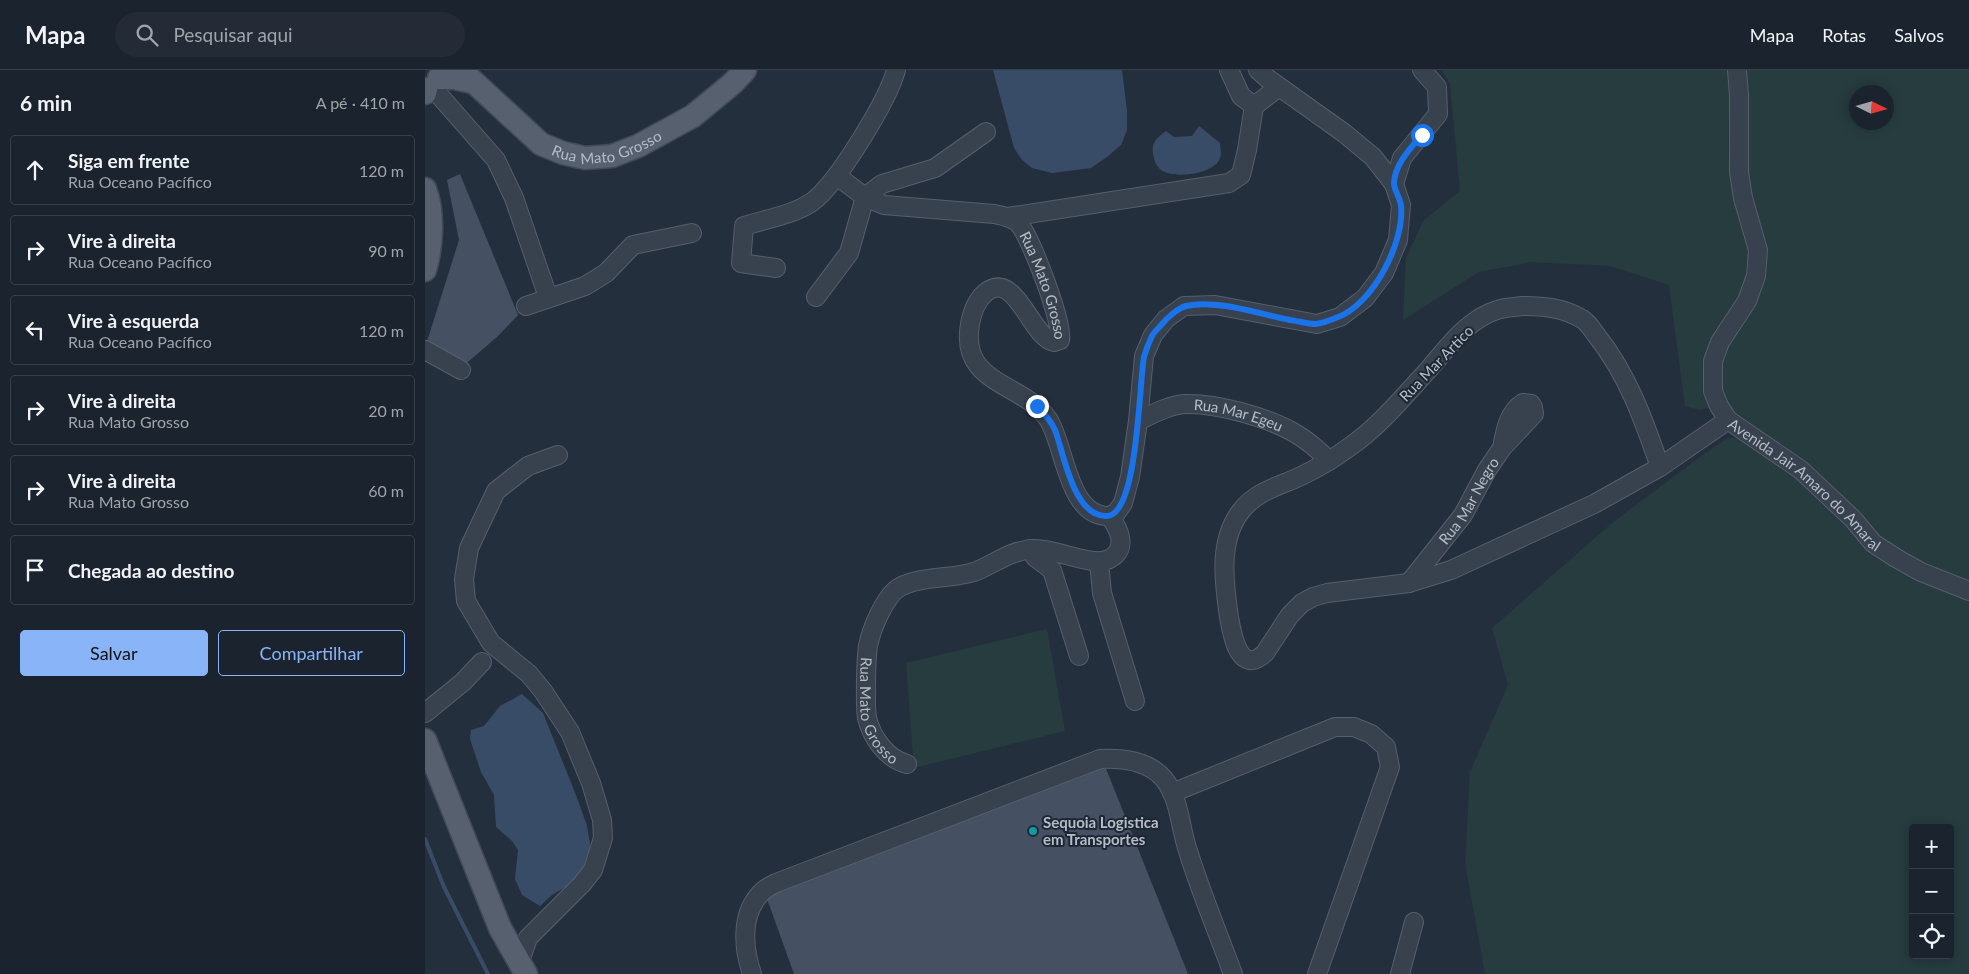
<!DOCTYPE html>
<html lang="pt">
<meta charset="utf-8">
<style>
body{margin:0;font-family:Lato,sans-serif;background:#242b36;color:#f1f3f6}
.controls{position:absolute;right:15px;bottom:15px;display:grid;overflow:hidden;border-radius:5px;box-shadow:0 2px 12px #0003}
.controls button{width:45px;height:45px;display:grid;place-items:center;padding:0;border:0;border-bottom:1px solid #39404a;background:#1b232e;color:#f1f3f6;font:25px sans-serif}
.compass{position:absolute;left:1424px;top:15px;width:45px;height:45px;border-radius:50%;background:#1b232e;box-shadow:0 2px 12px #0003;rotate:95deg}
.stop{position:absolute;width:15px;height:15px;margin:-11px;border:4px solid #1a73e8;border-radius:50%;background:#fff}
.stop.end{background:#1a73e8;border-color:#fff;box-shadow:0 1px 5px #0008}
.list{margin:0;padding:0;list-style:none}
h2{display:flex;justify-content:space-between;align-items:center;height:65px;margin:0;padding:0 20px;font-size:21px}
h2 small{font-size:16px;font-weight:400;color:#a0a4aa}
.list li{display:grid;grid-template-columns:32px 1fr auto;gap:15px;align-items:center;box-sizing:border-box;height:70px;margin:0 10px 10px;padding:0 10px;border:1px solid #39404a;border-radius:5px}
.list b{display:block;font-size:19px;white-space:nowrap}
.list p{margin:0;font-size:16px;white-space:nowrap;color:#a0a4aa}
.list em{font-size:16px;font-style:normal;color:#a0a4aa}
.actions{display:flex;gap:10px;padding:15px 20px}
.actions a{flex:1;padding:11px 0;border:1px solid #8ab4f8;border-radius:5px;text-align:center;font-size:18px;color:#8ab4f8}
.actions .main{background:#8ab4f8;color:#111}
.icon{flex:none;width:28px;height:28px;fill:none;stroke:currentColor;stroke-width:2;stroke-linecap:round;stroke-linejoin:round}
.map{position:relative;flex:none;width:1544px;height:904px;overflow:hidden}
header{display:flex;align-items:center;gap:30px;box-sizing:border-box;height:70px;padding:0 25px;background:#1b232e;border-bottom:1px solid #39404a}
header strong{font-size:24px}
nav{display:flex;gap:28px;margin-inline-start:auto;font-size:18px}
.search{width:350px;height:45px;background:#242b36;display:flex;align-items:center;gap:12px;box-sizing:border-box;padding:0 18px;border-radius:28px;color:#a0a4aa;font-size:19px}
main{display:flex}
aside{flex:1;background:#1b232e}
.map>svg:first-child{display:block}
</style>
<header>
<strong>Mapa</strong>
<div class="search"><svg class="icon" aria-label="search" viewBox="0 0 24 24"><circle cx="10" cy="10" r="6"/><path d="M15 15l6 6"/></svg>Pesquisar aqui</div>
<nav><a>Mapa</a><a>Rotas</a><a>Salvos</a></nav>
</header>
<main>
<aside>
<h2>6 min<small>A pé · 410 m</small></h2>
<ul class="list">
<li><svg class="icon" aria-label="ahead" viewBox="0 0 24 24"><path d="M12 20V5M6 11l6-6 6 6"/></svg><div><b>Siga em frente</b><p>Rua Oceano Pacífico</p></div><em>120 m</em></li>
<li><svg class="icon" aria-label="right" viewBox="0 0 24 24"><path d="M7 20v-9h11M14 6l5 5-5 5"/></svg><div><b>Vire à direita</b><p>Rua Oceano Pacífico</p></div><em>90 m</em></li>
<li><svg class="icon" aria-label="left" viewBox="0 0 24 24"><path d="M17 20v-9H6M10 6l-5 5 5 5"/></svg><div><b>Vire à esquerda</b><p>Rua Oceano Pacífico</p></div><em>120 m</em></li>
<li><svg class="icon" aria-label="right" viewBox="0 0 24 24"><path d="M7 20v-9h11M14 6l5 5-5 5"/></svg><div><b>Vire à direita</b><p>Rua Mato Grosso</p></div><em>20 m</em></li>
<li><svg class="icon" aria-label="right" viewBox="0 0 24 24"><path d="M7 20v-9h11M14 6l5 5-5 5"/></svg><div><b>Vire à direita</b><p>Rua Mato Grosso</p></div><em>60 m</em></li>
<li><svg class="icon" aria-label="arrive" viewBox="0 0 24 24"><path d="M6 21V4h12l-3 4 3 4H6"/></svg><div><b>Chegada ao destino</b></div></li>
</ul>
<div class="actions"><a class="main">Salvar</a><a>Compartilhar</a></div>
</aside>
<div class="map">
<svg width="1544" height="904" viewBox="0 0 1544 904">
<rect width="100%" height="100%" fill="#242f3e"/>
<path fill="#263c3f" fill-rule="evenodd" d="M1017,0H1304C1306,34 1301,69 1305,102C1310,136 1328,167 1324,202C1322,217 1313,231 1304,243C1282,275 1271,299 1285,338L1274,340L1260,336L1244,215L1185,196L1107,192L1054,202L978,250L981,188L998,151L1035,121L1025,14Z
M1321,0H1544V513L1499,496L1453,467L1307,342C1303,335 1297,326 1296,318C1289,271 1332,249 1340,207C1346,170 1327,139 1322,103C1321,92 1322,80 1321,69C1321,46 1321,23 1321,0ZM1432,22H1462V52H1432Z
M1316,367L1342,383L1401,431L1544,528V904H1060L1040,793L1045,702L1083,615L1067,558L1187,453L1272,389L1303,368ZM1488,758H1525V885H1488Z
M622,559L640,661L489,698L481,593Z"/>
<path fill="#394c67" d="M568,0H697L702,41V60L696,75L682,87L666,98L627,103L607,98L597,90L589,78Z
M774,56L795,73C795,77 797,84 795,88C789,105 748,109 736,100C730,95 729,89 728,83C726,72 733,67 741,61L749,67L767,66Z
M97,624L118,643L151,725L162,756L166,779L160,796L144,815L127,825L115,836L97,825L90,809L93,780L87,771L71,757L69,725L56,702L45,669L46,660L59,656L75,636Z"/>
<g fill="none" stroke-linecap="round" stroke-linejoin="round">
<path stroke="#394c67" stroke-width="4" d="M0,769L19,817L63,904"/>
</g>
<path fill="#455162" d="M35,104L93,245L72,267L37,297L0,278L34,170L22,110Z
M680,696L763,904H369L341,826Z"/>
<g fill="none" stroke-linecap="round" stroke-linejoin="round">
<g stroke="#565f6c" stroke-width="20">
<g id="minor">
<path d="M804,0L816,26L829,36L854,17"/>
<path d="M833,0L842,8L919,63L948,87L969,114"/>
<path id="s1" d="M1312,0L1314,25V102L1318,128L1333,180L1331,206L1322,231L1295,272L1288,291V321L1294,336L1303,350L1376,400L1428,449L1448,473L1471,488L1496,502L1544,521"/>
<path d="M7,17L71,90L89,128L123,227"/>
<path id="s2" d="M412,106L440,127L459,135L569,144C578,146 587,147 594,154C606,168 638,252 635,270L629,272C605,267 591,198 560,223C552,230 547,243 545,254C534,315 598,312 623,349C640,374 642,447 684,446C694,458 703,478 686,488C669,499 631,478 609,479C585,480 570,494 549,502C527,509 495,506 475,517C460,525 446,560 443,576C441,589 440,634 442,648C447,668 462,689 482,694"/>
<path d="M583,147L804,113L816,105L822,80L829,36"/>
<path d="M351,198L316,193L319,156C341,149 368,145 387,132C412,114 463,30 471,0"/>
<path d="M391,227L424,183L440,127L457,114L510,98L561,62"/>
<path d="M101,236L160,216L181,203L208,175L267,163"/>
<path d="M1098,236C1119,236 1139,238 1157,249C1163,252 1168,261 1172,266C1203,305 1219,351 1235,397L1169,434L1026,500L984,513L902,523L888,527L877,533L865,545L840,583C814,607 807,564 804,547C799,513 793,470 816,441C830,422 854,416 874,407C891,399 908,389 923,378C954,357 979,326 1004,299C1023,277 1043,249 1072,240C1080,237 1090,237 1098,236Z"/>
<path d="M0,280L36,300"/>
<path id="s3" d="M713,351C728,344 744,335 760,334C791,333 841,347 868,362C882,370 893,379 904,391"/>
<path d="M1235,397L1303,350"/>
<path d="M684,446L691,443L698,433L705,407L713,351L719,286L728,265L741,249L759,236L790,235L892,254L915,247L940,228L959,203L973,170L976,135L969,114L977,88L1013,44L1012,17L997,0"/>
<path d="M605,479L610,487L627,500L654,586"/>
<path d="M674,492L677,523L710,631"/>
<path id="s4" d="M984,513L1038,445L1062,400L1077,378L1109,344L1108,337L1106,334L1098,333C1083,342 1080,362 1077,378"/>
<path d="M0,643L38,612L57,592"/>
<path d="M747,723L910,657H929L946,664L961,677L965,697L892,904"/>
<path d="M94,894L103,868L157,814L168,800L178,768L177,750L166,713L145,662L118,621L104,604L66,573L41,531L39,509L44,478L71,421L103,396L133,385"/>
<path d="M327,904C318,878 315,842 338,821C341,818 347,815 351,813L675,689C697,688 723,690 739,709C755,729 755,758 763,781C776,823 793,863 808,904"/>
<path d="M975,904L989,852"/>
</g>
</g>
<g stroke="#414a57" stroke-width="25">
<g id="major">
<path id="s5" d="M33,0L39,3L116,74L138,83L160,88L187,86L213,76L268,46L308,13L320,0"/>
<path d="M14,8H29L47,12"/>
<path d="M0,23L1,19"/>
<path d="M0,119C9,143 7,176 0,200"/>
<path d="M0,670L75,858L101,904"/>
</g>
</g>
<use href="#minor" stroke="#38414e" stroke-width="18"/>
<use href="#major" stroke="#56606e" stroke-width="22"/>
</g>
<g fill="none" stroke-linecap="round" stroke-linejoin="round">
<path stroke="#1a73e8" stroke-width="6" d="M612,336C619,343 626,351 630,360C639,383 648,447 682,446C713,445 714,313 719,287C721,280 724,272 727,266C729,262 734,258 737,254C742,248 753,238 761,236C791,229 834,244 865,250C873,251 883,254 891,254C898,253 906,250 913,247C948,234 980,172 976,135C975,128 969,120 969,113C970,94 985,79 997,65"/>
</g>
<circle fill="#0f9aa8" stroke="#1d2633" stroke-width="2" cx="608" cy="761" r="5"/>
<g text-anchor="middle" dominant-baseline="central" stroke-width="4" stroke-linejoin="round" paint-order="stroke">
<g font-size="15" fill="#b4bcc9" stroke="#1d2633">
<text stroke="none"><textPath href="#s5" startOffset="181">Rua Mato Grosso</textPath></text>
<text stroke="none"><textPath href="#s2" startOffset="260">Rua Mato Grosso</textPath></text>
<text transform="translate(1011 293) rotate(-46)">Rua Mar Artico</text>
<text stroke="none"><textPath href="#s3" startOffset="105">Rua Mar Egeu</textPath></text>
<text stroke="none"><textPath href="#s1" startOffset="468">Avenida Jair Amaro do Amaral</textPath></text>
<text stroke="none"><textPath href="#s4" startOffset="102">Rua Mar Negro</textPath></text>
<text stroke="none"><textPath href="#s2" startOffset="1112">Rua Mato Grosso</textPath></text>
</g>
<g font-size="15" font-weight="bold" fill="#b4bcc9" stroke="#1d2633" text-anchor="start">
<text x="618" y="752">Sequoia Logistica<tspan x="618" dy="17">em Transportes</tspan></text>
</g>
</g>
</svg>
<div class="controls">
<button>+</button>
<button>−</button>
<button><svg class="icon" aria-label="locate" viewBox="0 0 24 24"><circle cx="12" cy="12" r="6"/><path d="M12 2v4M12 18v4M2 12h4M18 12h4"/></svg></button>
</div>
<svg class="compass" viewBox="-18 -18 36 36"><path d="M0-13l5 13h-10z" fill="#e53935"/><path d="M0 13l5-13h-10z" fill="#a0a4aa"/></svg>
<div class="stop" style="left:997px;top:65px"></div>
<div class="stop end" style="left:612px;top:336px"></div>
</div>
</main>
